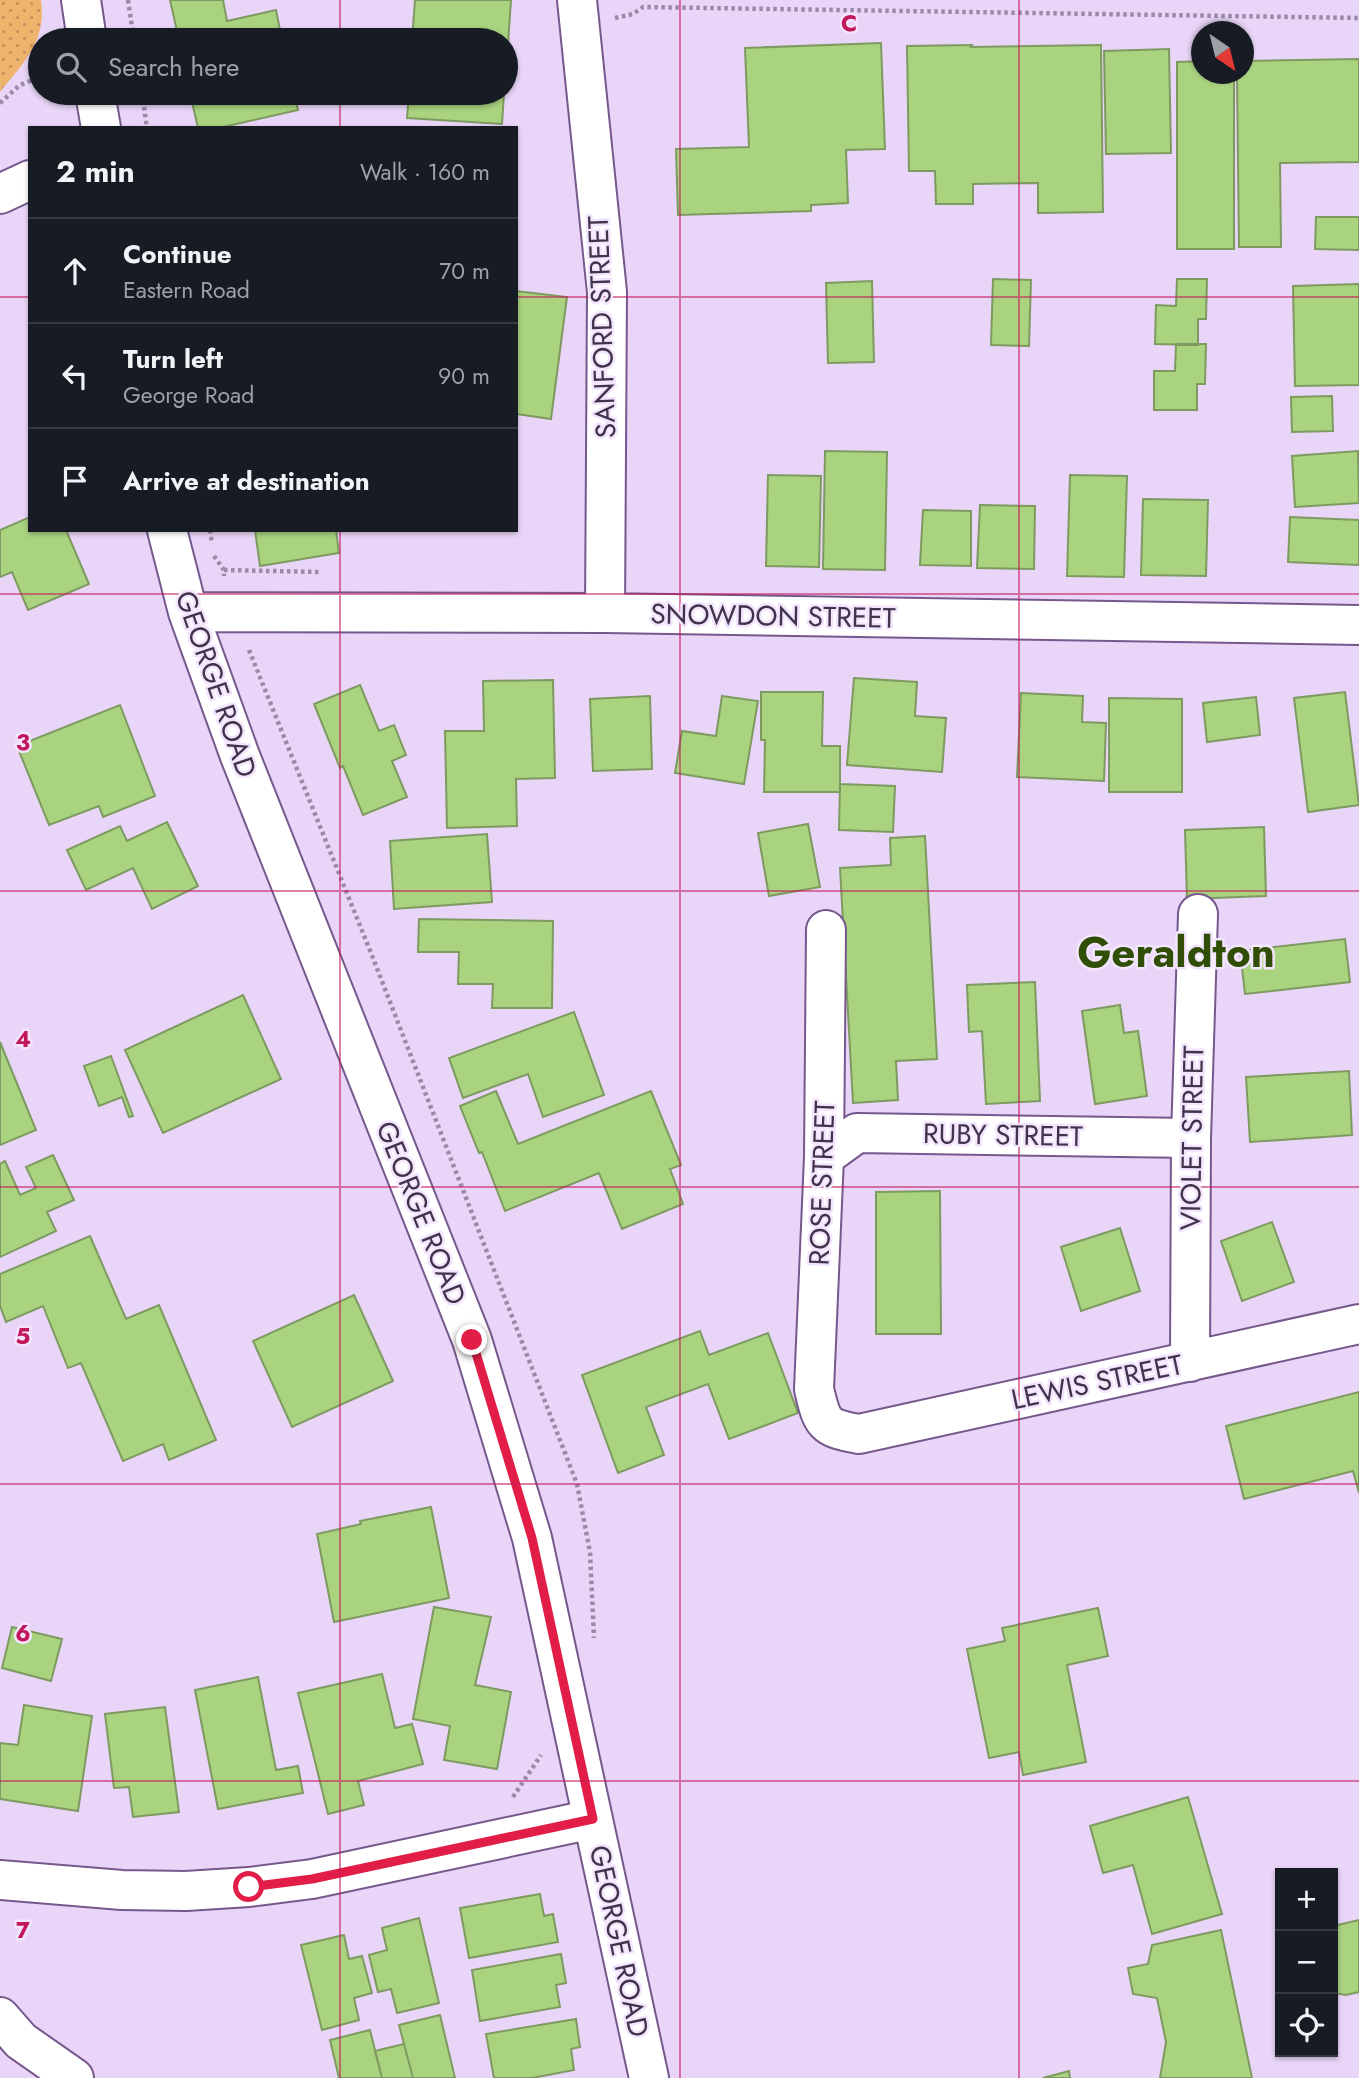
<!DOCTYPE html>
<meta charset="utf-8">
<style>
body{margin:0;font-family:Jost,sans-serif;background:#242831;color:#f1f3f6}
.controls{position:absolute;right:21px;bottom:21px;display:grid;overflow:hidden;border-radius:0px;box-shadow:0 2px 5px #0004}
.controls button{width:63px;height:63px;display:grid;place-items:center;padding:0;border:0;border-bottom:2px solid #363941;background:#171b24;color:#f1f3f6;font:35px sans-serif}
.compass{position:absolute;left:1191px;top:21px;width:63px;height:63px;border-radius:50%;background:#171b24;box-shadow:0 2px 5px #0004;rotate:145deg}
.stop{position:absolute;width:21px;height:21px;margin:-16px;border:5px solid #e11d48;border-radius:50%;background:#fff}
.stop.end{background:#e11d48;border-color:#fff;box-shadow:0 2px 7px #0008}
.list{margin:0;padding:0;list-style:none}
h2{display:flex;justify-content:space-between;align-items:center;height:91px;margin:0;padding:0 28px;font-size:30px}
h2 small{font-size:23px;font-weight:400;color:#9ea1a6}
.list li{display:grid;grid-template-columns:46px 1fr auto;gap:21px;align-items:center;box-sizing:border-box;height:105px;padding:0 28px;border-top:2px solid #363941}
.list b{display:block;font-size:26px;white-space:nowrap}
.list p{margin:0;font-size:23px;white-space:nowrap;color:#9ea1a6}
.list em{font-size:23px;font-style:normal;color:#9ea1a6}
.icon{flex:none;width:38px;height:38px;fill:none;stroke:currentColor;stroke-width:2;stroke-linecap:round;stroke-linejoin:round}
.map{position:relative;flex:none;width:1359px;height:2078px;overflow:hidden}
.search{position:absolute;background:#171b24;box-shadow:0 2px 5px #0004;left:28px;top:28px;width:490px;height:77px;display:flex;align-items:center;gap:18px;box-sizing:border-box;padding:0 24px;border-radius:38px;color:#9ea1a6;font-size:26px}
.panel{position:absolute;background:#171b24;box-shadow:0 2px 5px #0004;left:28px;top:126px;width:490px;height:406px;border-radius:0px}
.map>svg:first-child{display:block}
</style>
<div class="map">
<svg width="1359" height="2078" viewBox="0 0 1359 2078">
<defs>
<pattern id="green-dots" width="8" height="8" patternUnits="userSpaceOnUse" patternTransform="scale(1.75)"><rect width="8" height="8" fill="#eeb46e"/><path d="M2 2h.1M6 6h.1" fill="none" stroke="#c2935c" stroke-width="1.8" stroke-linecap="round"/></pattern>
</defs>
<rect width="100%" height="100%" fill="#e9d5f8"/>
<path fill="url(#green-dots)" d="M0,0H41C47,41 24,62 0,92Z"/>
<path fill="#a9d37f" stroke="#7e9a61" stroke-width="2" d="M170,0H223L227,21L276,10L282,40H179Z
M415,0H511L506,73V40H412Z
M881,43L885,149L846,150L848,203L811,205V211L678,215L676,149L749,147L745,48Z
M972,45L971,47L1101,45L1103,212L1038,213V183L973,184V204H936L935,171H909L907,46Z
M1169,49L1171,153L1106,154L1104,51Z
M1359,59V162L1280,163L1281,247H1239L1237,74H1244V61Z
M1202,61V74H1234V249H1177V62Z
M190,93H294L298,110L219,128H198Z
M409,93H504L502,124L407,118Z
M1316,217H1359V250L1315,249Z
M993,279L1031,280L1029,346L991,345Z
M1177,279H1207L1206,319H1198V345L1155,344L1156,305L1176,306Z
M872,281L874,362L828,363L826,283Z
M1359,284V385L1295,386L1293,286Z
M516,291L567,297L551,419L516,414Z
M1176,344H1206L1205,384H1197V410H1154V371H1175Z
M1332,396L1333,431L1292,432L1291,397Z
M825,451L887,452L885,570L823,569Z
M1358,451L1359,503L1295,507L1292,456Z
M768,475L821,476L819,567L766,566Z
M1070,475L1127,476L1124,577L1067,576Z
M1143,499L1208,500L1206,576L1141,575Z
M980,505L1035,506L1034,569L977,568Z
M923,510L971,511V566L920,565Z
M30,517V530H66L89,584L28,610L12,572L0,577V530Z
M1290,517L1359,520V565L1288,562Z
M255,530H336L339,553L260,566Z
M854,678L917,682L915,716L946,718L942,772L847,765Z
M553,680L555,778L516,779L517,826L447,828L445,731H484L483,681Z
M360,685L379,731L394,725L406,755L392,761L407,797L363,815L343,766L340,768L314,704Z
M761,692H823L822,746H840V792H764L765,740H761Z
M1345,692L1359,805L1308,812L1294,698Z
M1021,693L1083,696L1082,722L1106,723L1104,781L1017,777Z
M650,696L652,769L593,771L590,699Z
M722,696L758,701L744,784L675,773L682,731L716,736Z
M1256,697L1260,735L1207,742L1203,703Z
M1109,698L1182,699V792H1109Z
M120,705L155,796L103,817L99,806L49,825L17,746Z
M840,784L895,786L893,832L839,830Z
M167,822L198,886L152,909L133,868L86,890L67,850L120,826L127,841Z
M808,824L820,887L769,896L758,833Z
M1264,827L1266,896L1187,899L1185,830Z
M487,834L492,902L394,909L390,841Z
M925,836L937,1059L896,1061L898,1100L853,1103L840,868L891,865L890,838Z
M419,919L553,921L552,1008H492L493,984H458L459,952H418Z
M1345,939L1350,982L1245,994L1240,951Z
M1035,982L1040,1101L986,1104L982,1031L969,1032L967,985Z
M243,995L281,1079L163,1133L125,1050Z
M1120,1005L1124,1033L1138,1031L1147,1096L1095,1104L1082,1011Z
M574,1012L604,1095L543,1117L528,1074L463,1098L449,1058Z
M0,1042L36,1130L0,1145Z
M111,1056L133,1116L129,1117L122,1097L99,1106L84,1066Z
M1349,1071L1352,1135L1250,1142L1246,1077Z
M496,1091L518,1144L651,1091L681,1165L670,1169L683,1204L622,1229L599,1173L505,1211L482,1152L479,1153L460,1106Z
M53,1155L74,1200L47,1212L56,1231L0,1257V1164L5,1161L20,1195L36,1188L26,1167Z
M940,1191L941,1334H876V1192Z
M1272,1222L1294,1282L1242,1301L1221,1241Z
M1120,1228L1140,1291L1081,1311L1061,1247Z
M90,1236L126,1319L159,1305L216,1440L169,1460L163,1444L123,1461L81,1363L68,1368L43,1306L6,1322L0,1306V1274Z
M354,1295L393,1381L292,1427L253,1341Z
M700,1331L709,1355L768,1333L798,1413L729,1439L708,1384L646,1407L664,1455L618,1473L582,1375Z
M1359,1392V1493L1353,1471L1244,1499L1226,1426Z
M431,1507L449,1598L334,1622L317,1534L361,1524L360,1521Z
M434,1607L491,1617L475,1685L511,1692L497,1769L444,1760L450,1726L413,1719Z
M1098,1608L1108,1656L1067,1665L1086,1762L1023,1775L1019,1752L989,1758L967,1649L1005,1641L1002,1628Z
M12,1627L62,1639L51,1681L2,1668Z
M382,1674L395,1728L412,1724L423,1764L358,1781L364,1805L328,1814L298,1693Z
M258,1677L276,1770L298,1766L303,1793L218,1809L195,1690Z
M24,1705L92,1716L78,1811L0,1799V1743L18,1745Z
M165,1707L179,1812L133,1817L129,1787L114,1788L105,1714Z
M1188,1797L1222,1914L1152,1934L1133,1865L1103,1873L1090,1826Z
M540,1894L544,1916L553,1914L558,1942L469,1958L460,1908Z
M419,1918L439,2003L397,2013L391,1989L378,1992L369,1955L387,1950L382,1928Z
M1359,1920V1992L1346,1995L1333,1993V1926Z
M1221,1930L1252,2078H1160L1166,2042L1157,1998L1133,1994L1128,1968L1148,1964L1152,1945Z
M344,1935L349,1959L362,1956L372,1993L354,1998L359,2020L322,2030L301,1945Z
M561,1954L566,1983L556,1985L560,2007L480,2021L472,1970Z
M440,2015L455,2078H413L399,2025Z
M576,2019L580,2047L571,2049L574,2070L532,2078H494L486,2034Z
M370,2030L382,2078H339L330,2040Z
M404,2044L413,2078H382L375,2051Z
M1069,2071L1070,2078H1043Z"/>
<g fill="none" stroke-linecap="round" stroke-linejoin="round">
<g stroke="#76588c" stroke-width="42">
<path id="minor" d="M81,0L87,40
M577,0L607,292L605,613
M95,93L101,128
M0,194L30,180
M167,530L188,612L240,756L472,1340L532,1538L649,2078
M188,612L605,613L1359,625
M826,930L824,1157L814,1389C822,1424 824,1428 859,1434L1359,1324
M824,1157L857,1133L1191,1138
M1190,1362L1191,1138L1198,914
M0,1880L122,1890L186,1891L249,1887L312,1879L593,1819
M0,2017L21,2041L74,2078"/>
</g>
<path stroke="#9b8aa7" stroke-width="4.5" stroke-dasharray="3.5 3.5" stroke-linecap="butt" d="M128,0L134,40
M615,18L633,14L643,7L1359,18
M142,93L147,128
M0,103L20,85L40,77
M210,530L212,544
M214,556L224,570V576
M224,570L319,572
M249,650L371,953L577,1484L590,1552L594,1638
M513,1797L541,1755"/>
<use href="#minor" stroke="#fff" stroke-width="38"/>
</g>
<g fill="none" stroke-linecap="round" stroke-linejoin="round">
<path stroke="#e11d48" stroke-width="9" d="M249,1887L312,1879L593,1819L532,1538L472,1340"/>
</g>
<path fill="none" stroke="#c2185b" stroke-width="2" stroke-opacity="0.55" d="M340,0V40M680,0V2078M1019,0V2078M340,93V128M0,297H30M516,297H1359M340,530V2078M0,594H1359M0,891H1359M0,1187H1359M0,1484H1359M0,1781H1359"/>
<g text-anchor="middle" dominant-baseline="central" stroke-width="5" stroke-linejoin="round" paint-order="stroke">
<g font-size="28" fill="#40334a" stroke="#f2e5fd">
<text transform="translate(602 327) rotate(-92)">SANFORD STREET</text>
<text transform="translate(773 616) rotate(1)">SNOWDON STREET</text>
<text transform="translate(216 684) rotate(71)">GEORGE ROAD</text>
<text transform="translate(1003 1135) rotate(1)">RUBY STREET</text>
<text transform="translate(1192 1138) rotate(-89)">VIOLET STREET</text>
<text transform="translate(822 1183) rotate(-88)">ROSE STREET</text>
<text transform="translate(421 1213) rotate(68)">GEORGE ROAD</text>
<text transform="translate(1097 1382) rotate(-12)">LEWIS STREET</text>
<text transform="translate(619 1941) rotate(78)">GEORGE ROAD</text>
</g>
<g font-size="42" font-weight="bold" fill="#314e06" stroke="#f2e5fd">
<text x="1176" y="952">Geraldton</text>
</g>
</g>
<g font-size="23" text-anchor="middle" font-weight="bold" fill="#c2185b" stroke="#f2e5fd" stroke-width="5" stroke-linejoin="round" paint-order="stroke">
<text x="849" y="31">C</text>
<text x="23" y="750">3</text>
<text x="23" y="1047">4</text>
<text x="23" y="1344">5</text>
<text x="23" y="1641">6</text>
<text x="23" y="1938">7</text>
</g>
</svg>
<div class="controls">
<button>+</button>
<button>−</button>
<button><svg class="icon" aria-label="locate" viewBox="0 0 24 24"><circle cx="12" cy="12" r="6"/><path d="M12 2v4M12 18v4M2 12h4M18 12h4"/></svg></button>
</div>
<svg class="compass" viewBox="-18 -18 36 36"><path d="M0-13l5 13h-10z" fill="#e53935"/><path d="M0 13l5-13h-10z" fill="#9ea1a6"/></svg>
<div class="stop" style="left:249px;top:1887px"></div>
<div class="stop end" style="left:472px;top:1340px"></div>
<div class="search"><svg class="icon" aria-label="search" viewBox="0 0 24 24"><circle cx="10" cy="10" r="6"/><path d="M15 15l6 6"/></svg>Search here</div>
<section class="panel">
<h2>2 min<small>Walk · 160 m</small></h2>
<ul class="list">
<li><svg class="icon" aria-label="ahead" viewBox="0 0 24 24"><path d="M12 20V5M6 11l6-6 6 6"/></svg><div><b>Continue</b><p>Eastern Road</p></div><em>70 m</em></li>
<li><svg class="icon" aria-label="left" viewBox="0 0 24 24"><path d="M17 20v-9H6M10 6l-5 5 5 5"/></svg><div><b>Turn left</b><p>George Road</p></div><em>90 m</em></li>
<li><svg class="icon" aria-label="arrive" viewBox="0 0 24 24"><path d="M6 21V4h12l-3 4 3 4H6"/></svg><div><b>Arrive at destination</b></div></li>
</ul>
</section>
</div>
